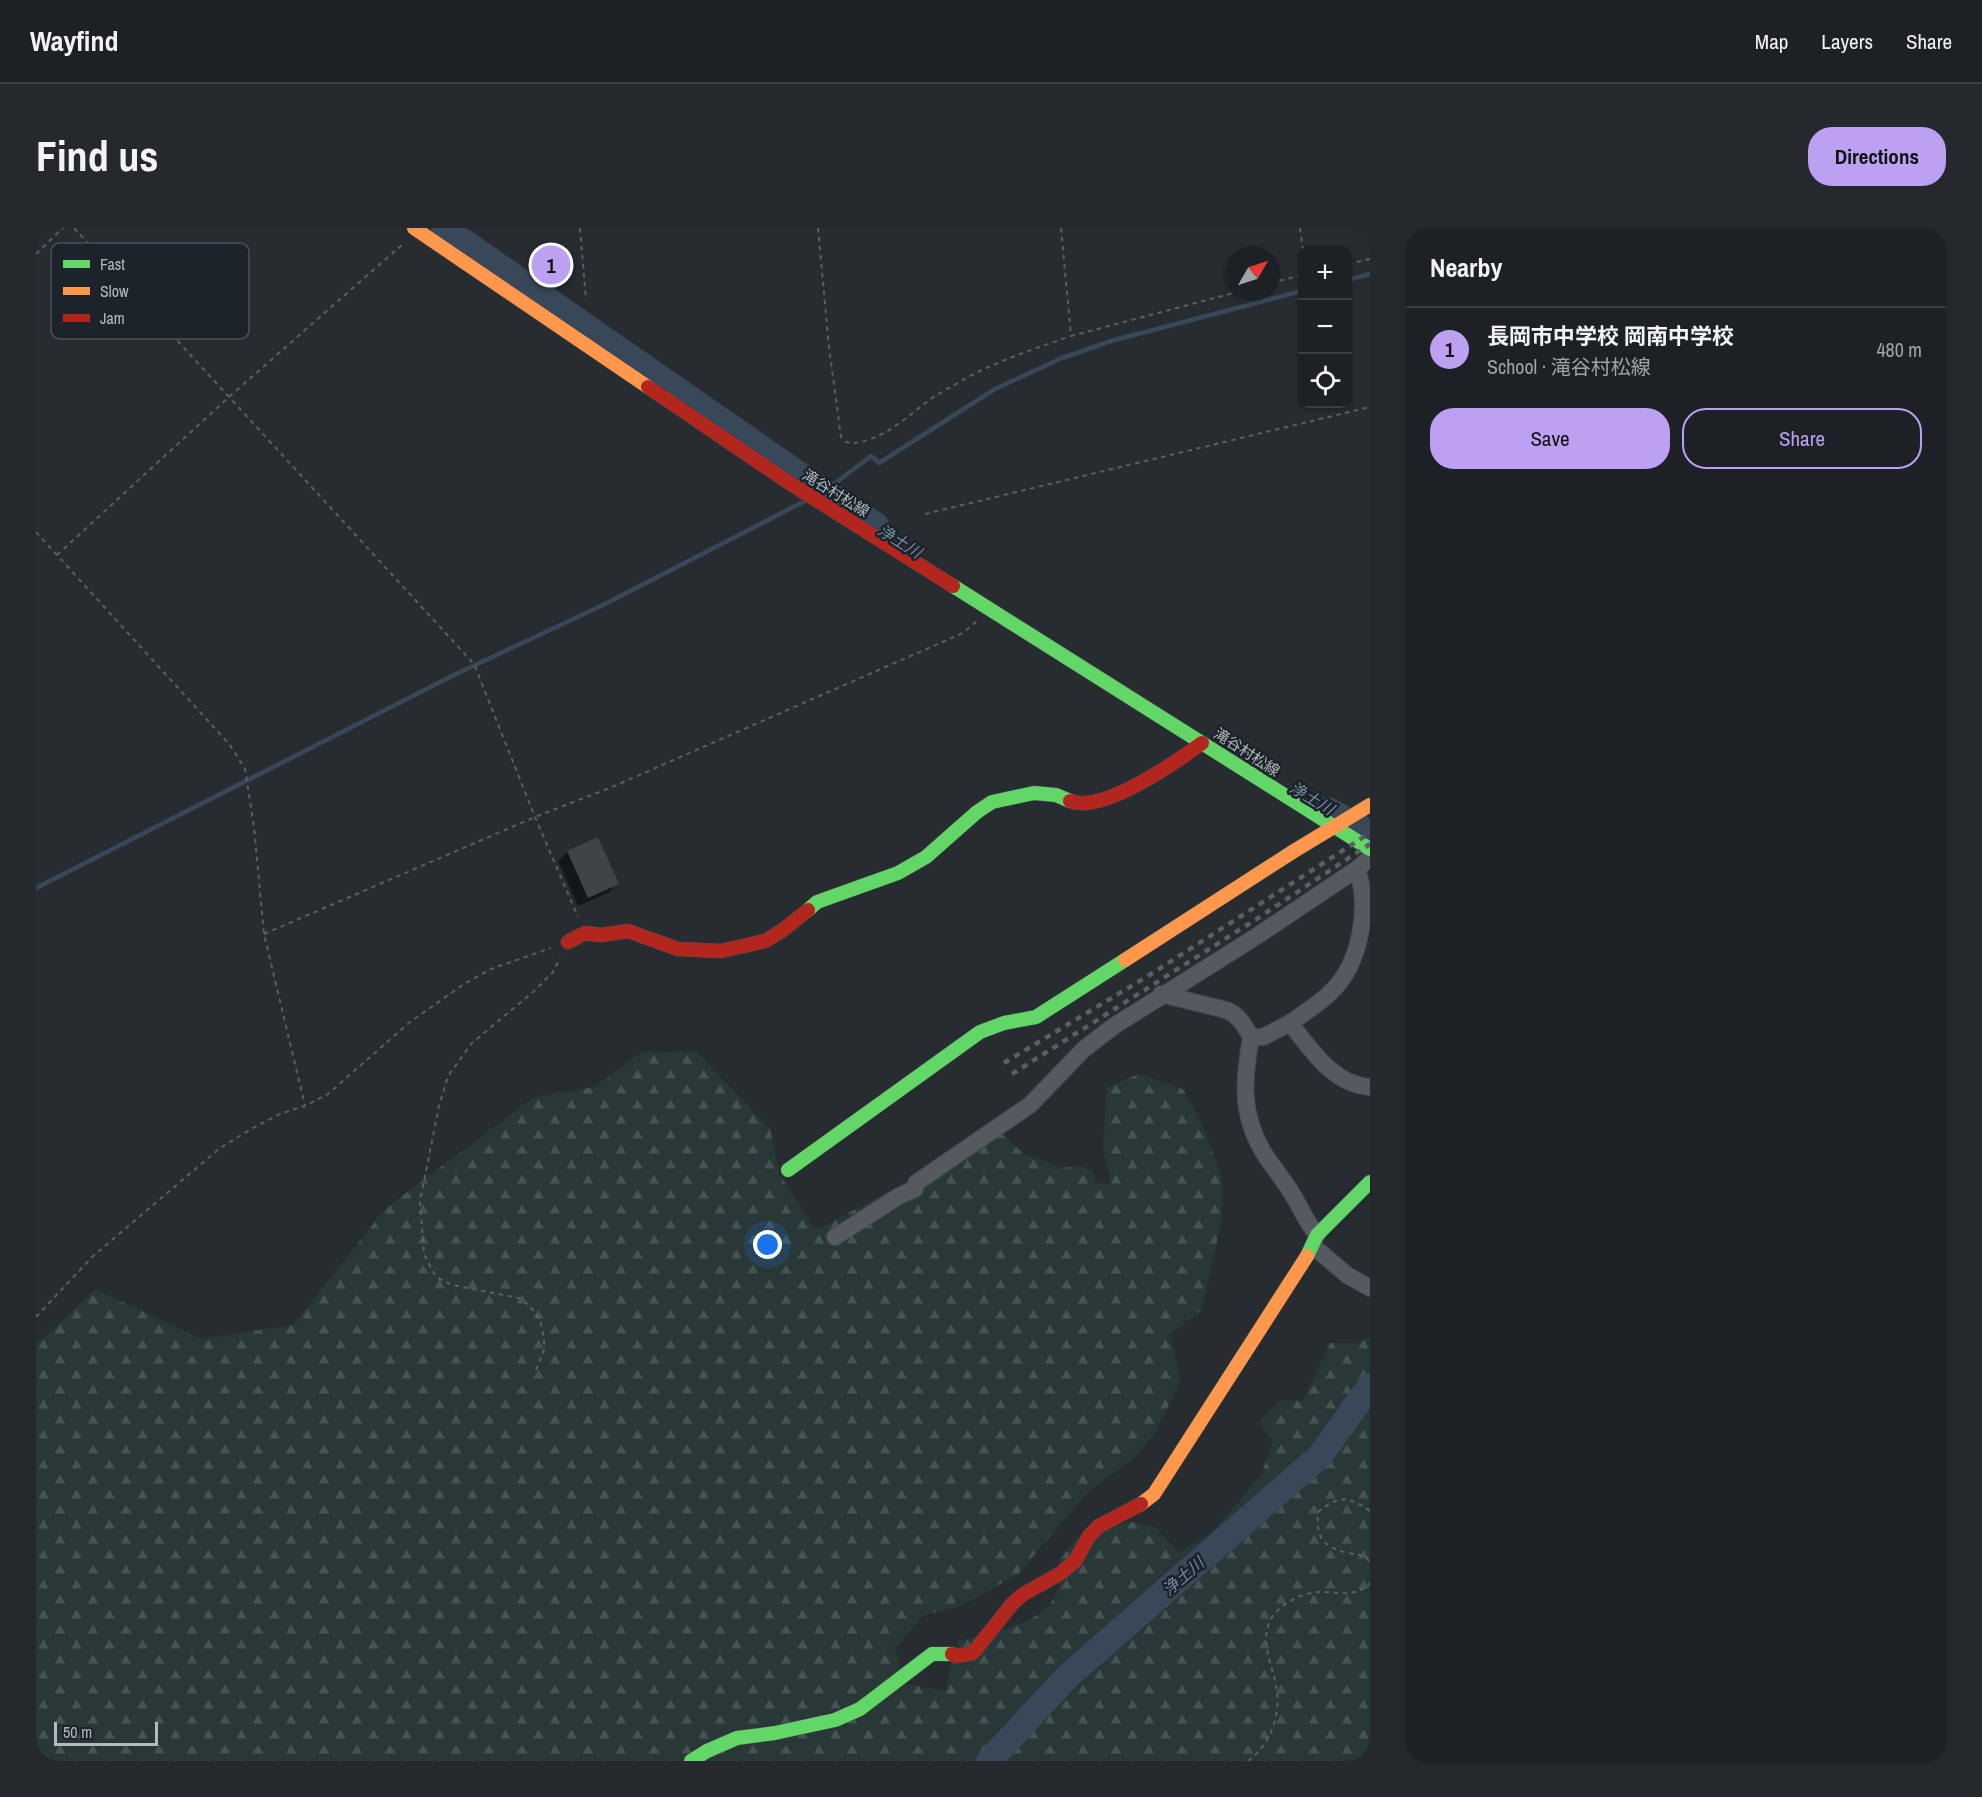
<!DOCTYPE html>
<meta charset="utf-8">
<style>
body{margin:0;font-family:"Archivo Narrow","Noto Sans JP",sans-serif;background:#25292d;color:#f1f3f6}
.controls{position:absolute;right:18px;top:18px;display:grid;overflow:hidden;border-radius:12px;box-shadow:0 2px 4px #0004}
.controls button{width:54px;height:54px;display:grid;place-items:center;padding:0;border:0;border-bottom:2px solid #3b3e42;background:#1d2125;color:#f1f3f6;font:30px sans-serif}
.compass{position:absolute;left:1190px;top:18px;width:54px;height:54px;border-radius:50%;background:#1d2125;box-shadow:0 2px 4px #0004;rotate:51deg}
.scale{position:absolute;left:18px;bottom:15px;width:104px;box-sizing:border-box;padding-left:6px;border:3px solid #b1b9c2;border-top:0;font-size:16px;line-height:21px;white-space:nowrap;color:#b1b9c2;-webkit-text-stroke:4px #1c232b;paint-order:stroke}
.you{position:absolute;left:732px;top:1017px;width:21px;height:21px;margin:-15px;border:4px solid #fff;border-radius:50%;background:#1a73e8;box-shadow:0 0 0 9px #1a73e833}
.badge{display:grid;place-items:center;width:39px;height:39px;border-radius:50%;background:#bca0f2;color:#111;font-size:20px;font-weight:700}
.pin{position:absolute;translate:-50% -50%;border:3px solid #fff;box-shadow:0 2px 6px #0006}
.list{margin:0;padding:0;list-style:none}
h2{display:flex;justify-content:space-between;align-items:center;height:78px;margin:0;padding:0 24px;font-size:26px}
h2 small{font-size:20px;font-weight:400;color:#a0a3a7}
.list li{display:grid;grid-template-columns:39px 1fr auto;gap:18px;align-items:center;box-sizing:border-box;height:84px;padding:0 24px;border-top:2px solid #3b3e42}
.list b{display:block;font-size:22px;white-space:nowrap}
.list p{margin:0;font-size:20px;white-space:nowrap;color:#a0a3a7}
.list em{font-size:20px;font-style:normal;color:#a0a3a7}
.actions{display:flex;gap:12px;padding:18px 24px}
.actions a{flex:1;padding:14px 0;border:2px solid #bca0f2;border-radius:24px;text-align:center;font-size:21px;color:#bca0f2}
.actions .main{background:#bca0f2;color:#111}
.icon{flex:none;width:33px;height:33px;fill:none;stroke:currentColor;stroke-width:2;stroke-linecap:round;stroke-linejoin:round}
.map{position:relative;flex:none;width:1334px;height:1533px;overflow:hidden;border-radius:24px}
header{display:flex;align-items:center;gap:36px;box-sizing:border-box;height:84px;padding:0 30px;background:#1d2125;border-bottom:2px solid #3b3e42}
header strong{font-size:28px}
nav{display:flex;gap:33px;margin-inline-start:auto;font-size:21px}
.intro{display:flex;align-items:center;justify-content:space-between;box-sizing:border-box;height:144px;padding:0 36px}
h1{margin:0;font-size:42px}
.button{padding:15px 27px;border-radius:24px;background:#bca0f2;color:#111;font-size:21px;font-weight:700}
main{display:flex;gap:36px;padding:0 36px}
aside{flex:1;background:#1d2125;border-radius:24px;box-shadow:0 2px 4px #0004}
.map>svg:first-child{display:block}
</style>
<header>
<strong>Wayfind</strong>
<nav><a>Map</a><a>Layers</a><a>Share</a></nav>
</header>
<div class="intro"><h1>Find us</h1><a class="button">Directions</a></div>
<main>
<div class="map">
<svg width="1334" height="1533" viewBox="0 0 1334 1533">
<defs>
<pattern id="forest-firs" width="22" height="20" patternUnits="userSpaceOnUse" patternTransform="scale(1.5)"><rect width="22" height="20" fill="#283837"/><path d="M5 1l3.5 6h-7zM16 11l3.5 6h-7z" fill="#455352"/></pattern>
</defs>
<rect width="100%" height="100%" fill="#272c31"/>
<path fill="url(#forest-firs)" d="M660,823L734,901L743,945L778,1000L788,998L964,904L988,926L1027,940L1045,937L1057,944L1060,955L1075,956L1067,920L1071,859L1103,846L1147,861L1166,895L1186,950V991L1166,1081L1134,1107L1145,1152L1118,1207L1095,1232L1050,1266L982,1346L925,1378L888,1387L859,1420L870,1456L910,1463L914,1440L923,1413C956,1404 1011,1397 1023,1360C1026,1353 1023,1340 1023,1332L1042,1310L1094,1294L1119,1299L1143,1324L1176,1305L1225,1247L1237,1214L1223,1194L1245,1172L1267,1173L1294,1115H1321L1334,1109V1533H0V1114L7,1111L60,1061L164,1111L257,1097L349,981L498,869L559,859L605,824Z"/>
<path fill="#0007" d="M532,624L582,655L572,665L542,678L522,633Z"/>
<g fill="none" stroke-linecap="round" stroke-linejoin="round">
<path stroke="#384858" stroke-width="4.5" d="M1312,52L1334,46
M785,266L835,228L843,235L959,161L1026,130L1075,113L1266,63
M0,660L418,447L567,377L769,273"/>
<path stroke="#384858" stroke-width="26" d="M408,0L758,243L840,297
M1292,582L1334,605
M953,1533L1032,1448L1284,1228L1334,1158"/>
</g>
<path fill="#3f4448" d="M562,609L583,656L552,670L531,623Z"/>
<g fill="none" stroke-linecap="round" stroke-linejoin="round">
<g stroke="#44484c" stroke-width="18">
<path id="street" d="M1125,766L1190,782C1203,787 1208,797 1215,809C1208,850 1204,883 1226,922C1234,936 1246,949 1255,964C1264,978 1270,994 1281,1007
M1254,795C1268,785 1283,776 1295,764C1325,735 1334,679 1321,641
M1215,809H1227L1254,795C1275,821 1297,857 1334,859
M799,1009L863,968L879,961L880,955L994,877L1048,821L1078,798L1221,708L1321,641L1334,630
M1277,1018L1311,1047L1334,1060"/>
</g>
<g stroke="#44484c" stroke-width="15">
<path id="fast" d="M917,358L1334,621
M772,682L781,674L862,645L890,629L941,584L956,574L998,565L1020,567L1034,573
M752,942L944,804L968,795L1000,789L1089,732
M1271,1028L1281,1007L1334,954
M655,1533L671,1523L701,1510L739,1505L799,1492L824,1481L896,1426H916"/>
</g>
<g stroke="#44484c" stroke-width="15">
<path id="slow" d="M378,0L612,159
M1089,732L1258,623L1334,577
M1105,1276L1118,1266L1271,1028"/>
</g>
<g stroke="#44484c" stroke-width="15">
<path id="jam" d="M612,159L755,256L917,358
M1034,573C1066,586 1140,534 1166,515
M532,714L549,705L565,707L592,703L642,721L685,723L729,713L747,702L772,682
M916,1426L920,1428L937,1425L976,1376L986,1367L1025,1345L1039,1333L1053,1308L1063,1298L1105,1276"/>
</g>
<path stroke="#5a5f64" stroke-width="2" stroke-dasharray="4.5 4.5" stroke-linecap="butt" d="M38,0L438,436L499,589L542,689
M544,0L550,72
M782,0L793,119L805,209C810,216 817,216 825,214C850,208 869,191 888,176C898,168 909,162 920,156C957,134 995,122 1035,108
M1025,0L1035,108L1205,63
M1264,0L1267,22
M0,26L27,0
M1312,36L1334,31
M1235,55L1266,47
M889,286L1334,179
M0,304L194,517L209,541L218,599L228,706L269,878
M21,327L194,168L367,16
M228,706L499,589L576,559L927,405L941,393
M0,1089L56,1029L184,920L217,900L246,885L269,878L292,866L374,794L428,756L455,741L515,720
M500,1142L508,1122V1110L504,1092L494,1078L483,1070L416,1057L400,1049L388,1026L384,973L403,878L412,848L436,815L497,764L517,744L524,730
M1334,1283C1312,1268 1303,1267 1282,1284C1280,1310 1287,1319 1312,1325C1321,1327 1328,1326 1334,1334
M1212,1533C1233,1518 1244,1490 1241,1464C1239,1441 1222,1415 1235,1391C1242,1377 1266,1365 1282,1364C1300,1363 1320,1371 1334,1355"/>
<use href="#street" stroke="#565a60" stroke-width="16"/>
<use href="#fast" stroke="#63d668" stroke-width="14"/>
<use href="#slow" stroke="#ff974d" stroke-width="14"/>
<use href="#jam" stroke="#b3261e" stroke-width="14"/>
<path stroke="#5b5f63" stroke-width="4.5" stroke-dasharray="6 6" stroke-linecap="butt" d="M968,835L1112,748L1334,605
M976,846L1219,692L1334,616"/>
</g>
<g text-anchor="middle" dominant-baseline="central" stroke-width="5" stroke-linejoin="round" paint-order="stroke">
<g font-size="15" fill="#b1b9c2" stroke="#1c232b">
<text transform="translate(800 265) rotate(32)">滝谷村松線</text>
<text transform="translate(1211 524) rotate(33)">滝谷村松線</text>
</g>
<g font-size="16" font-style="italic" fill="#758ca2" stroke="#1c232b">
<text transform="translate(864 313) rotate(32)">浄土川</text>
<text transform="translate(1276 570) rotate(31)">浄土川</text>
<text transform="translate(1147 1348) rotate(-41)">浄土川</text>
</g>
</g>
<rect x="15" y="15" width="198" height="96" rx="9" fill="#1c232b" stroke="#495058" stroke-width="1.5"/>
<rect x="27" y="32" width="27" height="8" fill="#63d668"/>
<rect x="27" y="59" width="27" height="8" fill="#ff974d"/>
<rect x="27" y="86" width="27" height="8" fill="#b3261e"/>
<g font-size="16" fill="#b1b9c2">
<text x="64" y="42">Fast</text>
<text x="64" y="69">Slow</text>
<text x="64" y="96">Jam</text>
</g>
</svg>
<div class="controls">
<button>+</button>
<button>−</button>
<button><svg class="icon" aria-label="locate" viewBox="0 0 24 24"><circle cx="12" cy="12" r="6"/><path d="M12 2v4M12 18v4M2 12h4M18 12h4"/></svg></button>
</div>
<svg class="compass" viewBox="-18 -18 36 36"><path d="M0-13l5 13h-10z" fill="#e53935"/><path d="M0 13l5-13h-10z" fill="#a0a3a7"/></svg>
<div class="scale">50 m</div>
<div class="you"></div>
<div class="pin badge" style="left:515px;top:37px">1</div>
</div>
<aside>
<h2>Nearby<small></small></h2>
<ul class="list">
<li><span class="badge">1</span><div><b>長岡市中学校 岡南中学校</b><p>School · 滝谷村松線</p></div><em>480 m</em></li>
</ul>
<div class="actions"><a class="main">Save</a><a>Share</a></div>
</aside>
</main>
